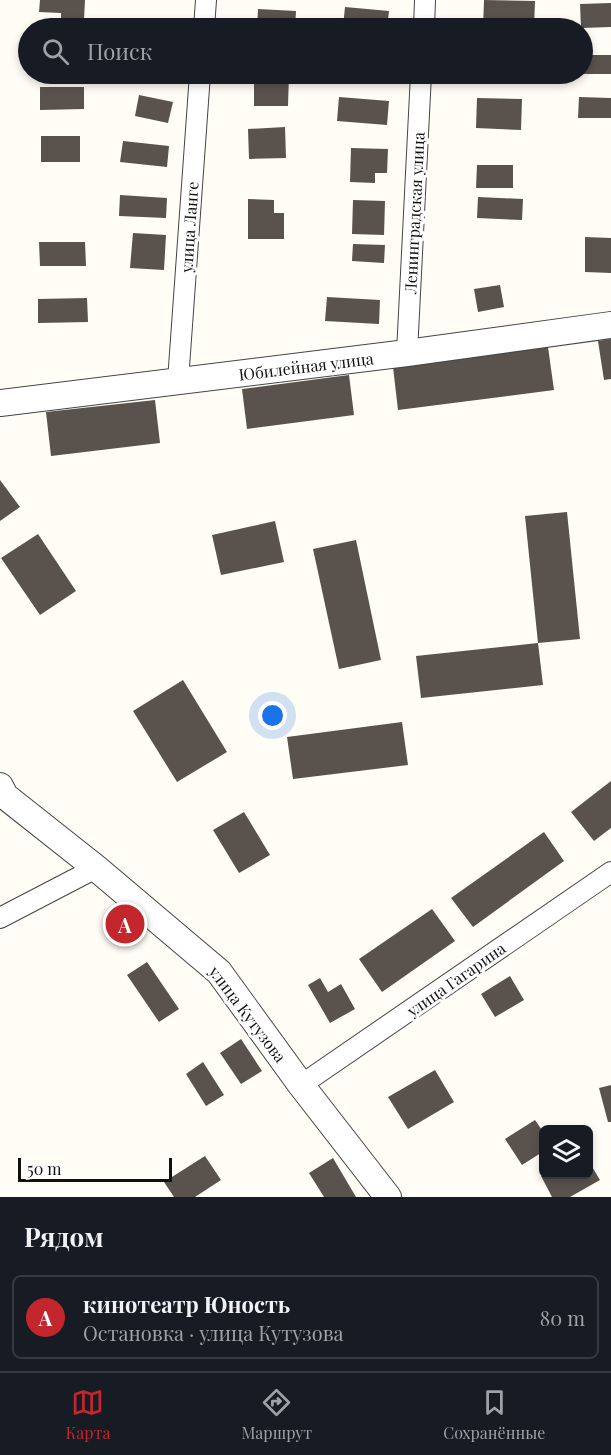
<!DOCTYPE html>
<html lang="ru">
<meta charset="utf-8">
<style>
body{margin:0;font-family:"Playfair Display",serif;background:#242831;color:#f1f3f6}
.controls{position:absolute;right:18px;bottom:18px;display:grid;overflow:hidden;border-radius:9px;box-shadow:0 3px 9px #0003}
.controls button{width:54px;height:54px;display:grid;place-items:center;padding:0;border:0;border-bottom:2px solid #363941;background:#171b24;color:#f1f3f6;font:30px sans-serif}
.scale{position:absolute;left:18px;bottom:15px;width:154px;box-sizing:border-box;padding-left:6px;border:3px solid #111;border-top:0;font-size:16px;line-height:21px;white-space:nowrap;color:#111;-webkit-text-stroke:4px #fff;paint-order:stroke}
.you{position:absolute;left:273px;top:716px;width:21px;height:21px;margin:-15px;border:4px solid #fff;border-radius:50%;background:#1a73e8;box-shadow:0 0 0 9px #1a73e833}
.badge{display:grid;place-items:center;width:39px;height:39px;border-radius:50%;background:#c4262e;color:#fff;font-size:20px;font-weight:700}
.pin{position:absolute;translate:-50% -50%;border:3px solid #fff;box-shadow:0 2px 6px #0006}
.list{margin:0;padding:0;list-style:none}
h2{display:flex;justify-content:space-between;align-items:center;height:78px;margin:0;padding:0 24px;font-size:26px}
h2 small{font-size:20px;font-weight:400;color:#9ea1a6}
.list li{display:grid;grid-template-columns:39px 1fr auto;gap:18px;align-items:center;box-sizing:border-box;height:84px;margin:0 12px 12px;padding:0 12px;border:2px solid #363941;border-radius:9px}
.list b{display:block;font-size:22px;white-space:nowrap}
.list p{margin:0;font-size:20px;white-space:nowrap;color:#9ea1a6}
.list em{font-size:20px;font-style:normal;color:#9ea1a6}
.icon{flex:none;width:33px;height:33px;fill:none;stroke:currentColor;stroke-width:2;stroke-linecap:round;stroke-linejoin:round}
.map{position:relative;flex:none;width:611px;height:1197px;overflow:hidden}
.search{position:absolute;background:#171b24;box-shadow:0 3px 9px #0003;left:18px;right:18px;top:18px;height:66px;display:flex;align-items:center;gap:15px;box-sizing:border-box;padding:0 21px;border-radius:33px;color:#9ea1a6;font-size:22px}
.sheet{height:174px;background:#171b24}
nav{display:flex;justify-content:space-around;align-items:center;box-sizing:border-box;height:84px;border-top:2px solid #363941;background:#171b24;font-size:16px;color:#9ea1a6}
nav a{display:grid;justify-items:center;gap:3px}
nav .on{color:#c4262e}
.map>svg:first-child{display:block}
</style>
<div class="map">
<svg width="611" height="1197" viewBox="0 0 611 1197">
<rect width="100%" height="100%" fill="#fffdf5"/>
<path fill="#5a524d" d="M40,0H85L84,19L61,18V13L39,12Z
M484,0L535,1L534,28H483Z
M611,3V27L581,28L580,4Z
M345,7L389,11L387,28L343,27Z
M258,9L296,11L295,28H257Z
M582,55H611V74H582Z
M254,74H289L288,106H254Z
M357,74H388L387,80H356Z
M40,87H84V109L40,110Z
M139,95L173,102L168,123L135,116Z
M339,97L389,101L387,125L337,121Z
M579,97L611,98V118H578Z
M477,98L522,99L521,130L476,128Z
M285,127L286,158L249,159L248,129Z
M41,136H80V162H41Z
M123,141L169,146L167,167L120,162Z
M351,148L388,149L387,173H375V183L350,182Z
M477,165H513V188H476Z
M120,195L167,198L166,218L119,216Z
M478,197L523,199L522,220L477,218Z
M248,199L274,200V213H284V239H248Z
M353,200L385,201L384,235L352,234Z
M133,233L166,235L164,270L130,268Z
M585,237L611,238V273L585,272Z
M39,242H85L86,266H40Z
M353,244L385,245L384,263L352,261Z
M500,285L504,307L478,312L474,289Z
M327,297L380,300L379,324L325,321Z
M87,298L88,322L38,323V299Z
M611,339V379L604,380L598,341Z
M548,347L554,390L398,410L393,367Z
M349,375L354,415L247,429L242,389Z
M155,400L160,443L51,456L46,412Z
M0,480L20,507L0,521Z
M567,512L580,639L538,643L543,685L421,698L416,656L538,643L525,516Z
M275,521L284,562L221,575L212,535Z
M38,534L76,591L40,615L1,558Z
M356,540L381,660L339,669L313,549Z
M183,680L227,752L177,782L133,711Z
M402,722L408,765L293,779L287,737Z
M611,781V828L594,841L571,812Z
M244,812L270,855L239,873L213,830Z
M544,832L564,861L473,927L451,898Z
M432,909L455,941L382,992L359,959Z
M147,962L179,1009L159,1022L127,975Z
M510,976L524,1000L495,1017L481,994Z
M320,978L328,992L341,984L355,1009L330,1023L308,985Z
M241,1039L262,1071L241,1084L220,1053Z
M203,1062L224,1095L206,1106L186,1074Z
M435,1070L454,1102L408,1129L388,1097Z
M611,1085V1122H608L599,1088Z
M535,1120L544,1133V1151L522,1165L505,1139Z
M205,1156L221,1180L195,1197H174L164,1182Z
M333,1158L356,1197H324L309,1173Z
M588,1160L600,1180L570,1197H552L541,1176L588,1174Z"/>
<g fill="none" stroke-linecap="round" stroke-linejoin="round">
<g stroke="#444" stroke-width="22">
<path id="minor" d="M204,28L206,0
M424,28L425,0
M407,353L421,74
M178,381L200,74
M0,918L96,868
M301,1085L611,872"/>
</g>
<g stroke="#444" stroke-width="28">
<path id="tertiary" d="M0,403L407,353L611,325
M0,786L5,796L96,868L219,972L301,1085L388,1197"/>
</g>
<use href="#minor" stroke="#fff" stroke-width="20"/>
<use href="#tertiary" stroke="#fff" stroke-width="26"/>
</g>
<g text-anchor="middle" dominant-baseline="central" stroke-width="6" stroke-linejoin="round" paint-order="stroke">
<g font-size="16" fill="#111" stroke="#fff">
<text transform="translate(414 213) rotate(-87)">Ленинградская улица</text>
<text transform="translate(189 227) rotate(-86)">улица Ланге</text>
<text transform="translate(306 366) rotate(-7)">Юбилейная улица</text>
<text transform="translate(456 979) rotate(-35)">улица Гагарина</text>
<text transform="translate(248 1014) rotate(53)">улица Кутузова</text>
</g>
</g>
</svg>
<div class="controls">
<button><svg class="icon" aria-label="layers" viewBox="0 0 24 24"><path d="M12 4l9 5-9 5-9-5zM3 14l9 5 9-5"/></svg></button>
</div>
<div class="scale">50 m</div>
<div class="you"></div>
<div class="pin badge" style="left:125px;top:924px">A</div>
<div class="search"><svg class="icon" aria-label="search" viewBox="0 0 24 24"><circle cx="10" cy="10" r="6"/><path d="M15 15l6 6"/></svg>Поиск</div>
</div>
<section class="sheet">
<h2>Рядом<small></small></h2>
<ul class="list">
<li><span class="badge">A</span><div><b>кинотеатр Юность</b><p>Остановка · улица Кутузова</p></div><em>80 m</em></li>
</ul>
</section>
<nav>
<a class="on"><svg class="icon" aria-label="map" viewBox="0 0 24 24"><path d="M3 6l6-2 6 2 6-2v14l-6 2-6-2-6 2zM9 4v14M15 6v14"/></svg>Карта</a>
<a><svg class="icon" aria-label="directions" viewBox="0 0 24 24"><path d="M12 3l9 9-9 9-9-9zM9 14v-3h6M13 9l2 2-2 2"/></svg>Маршрут</a>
<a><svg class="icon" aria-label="saved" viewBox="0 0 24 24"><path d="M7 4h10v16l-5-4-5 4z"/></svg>Сохранённые</a>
</nav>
